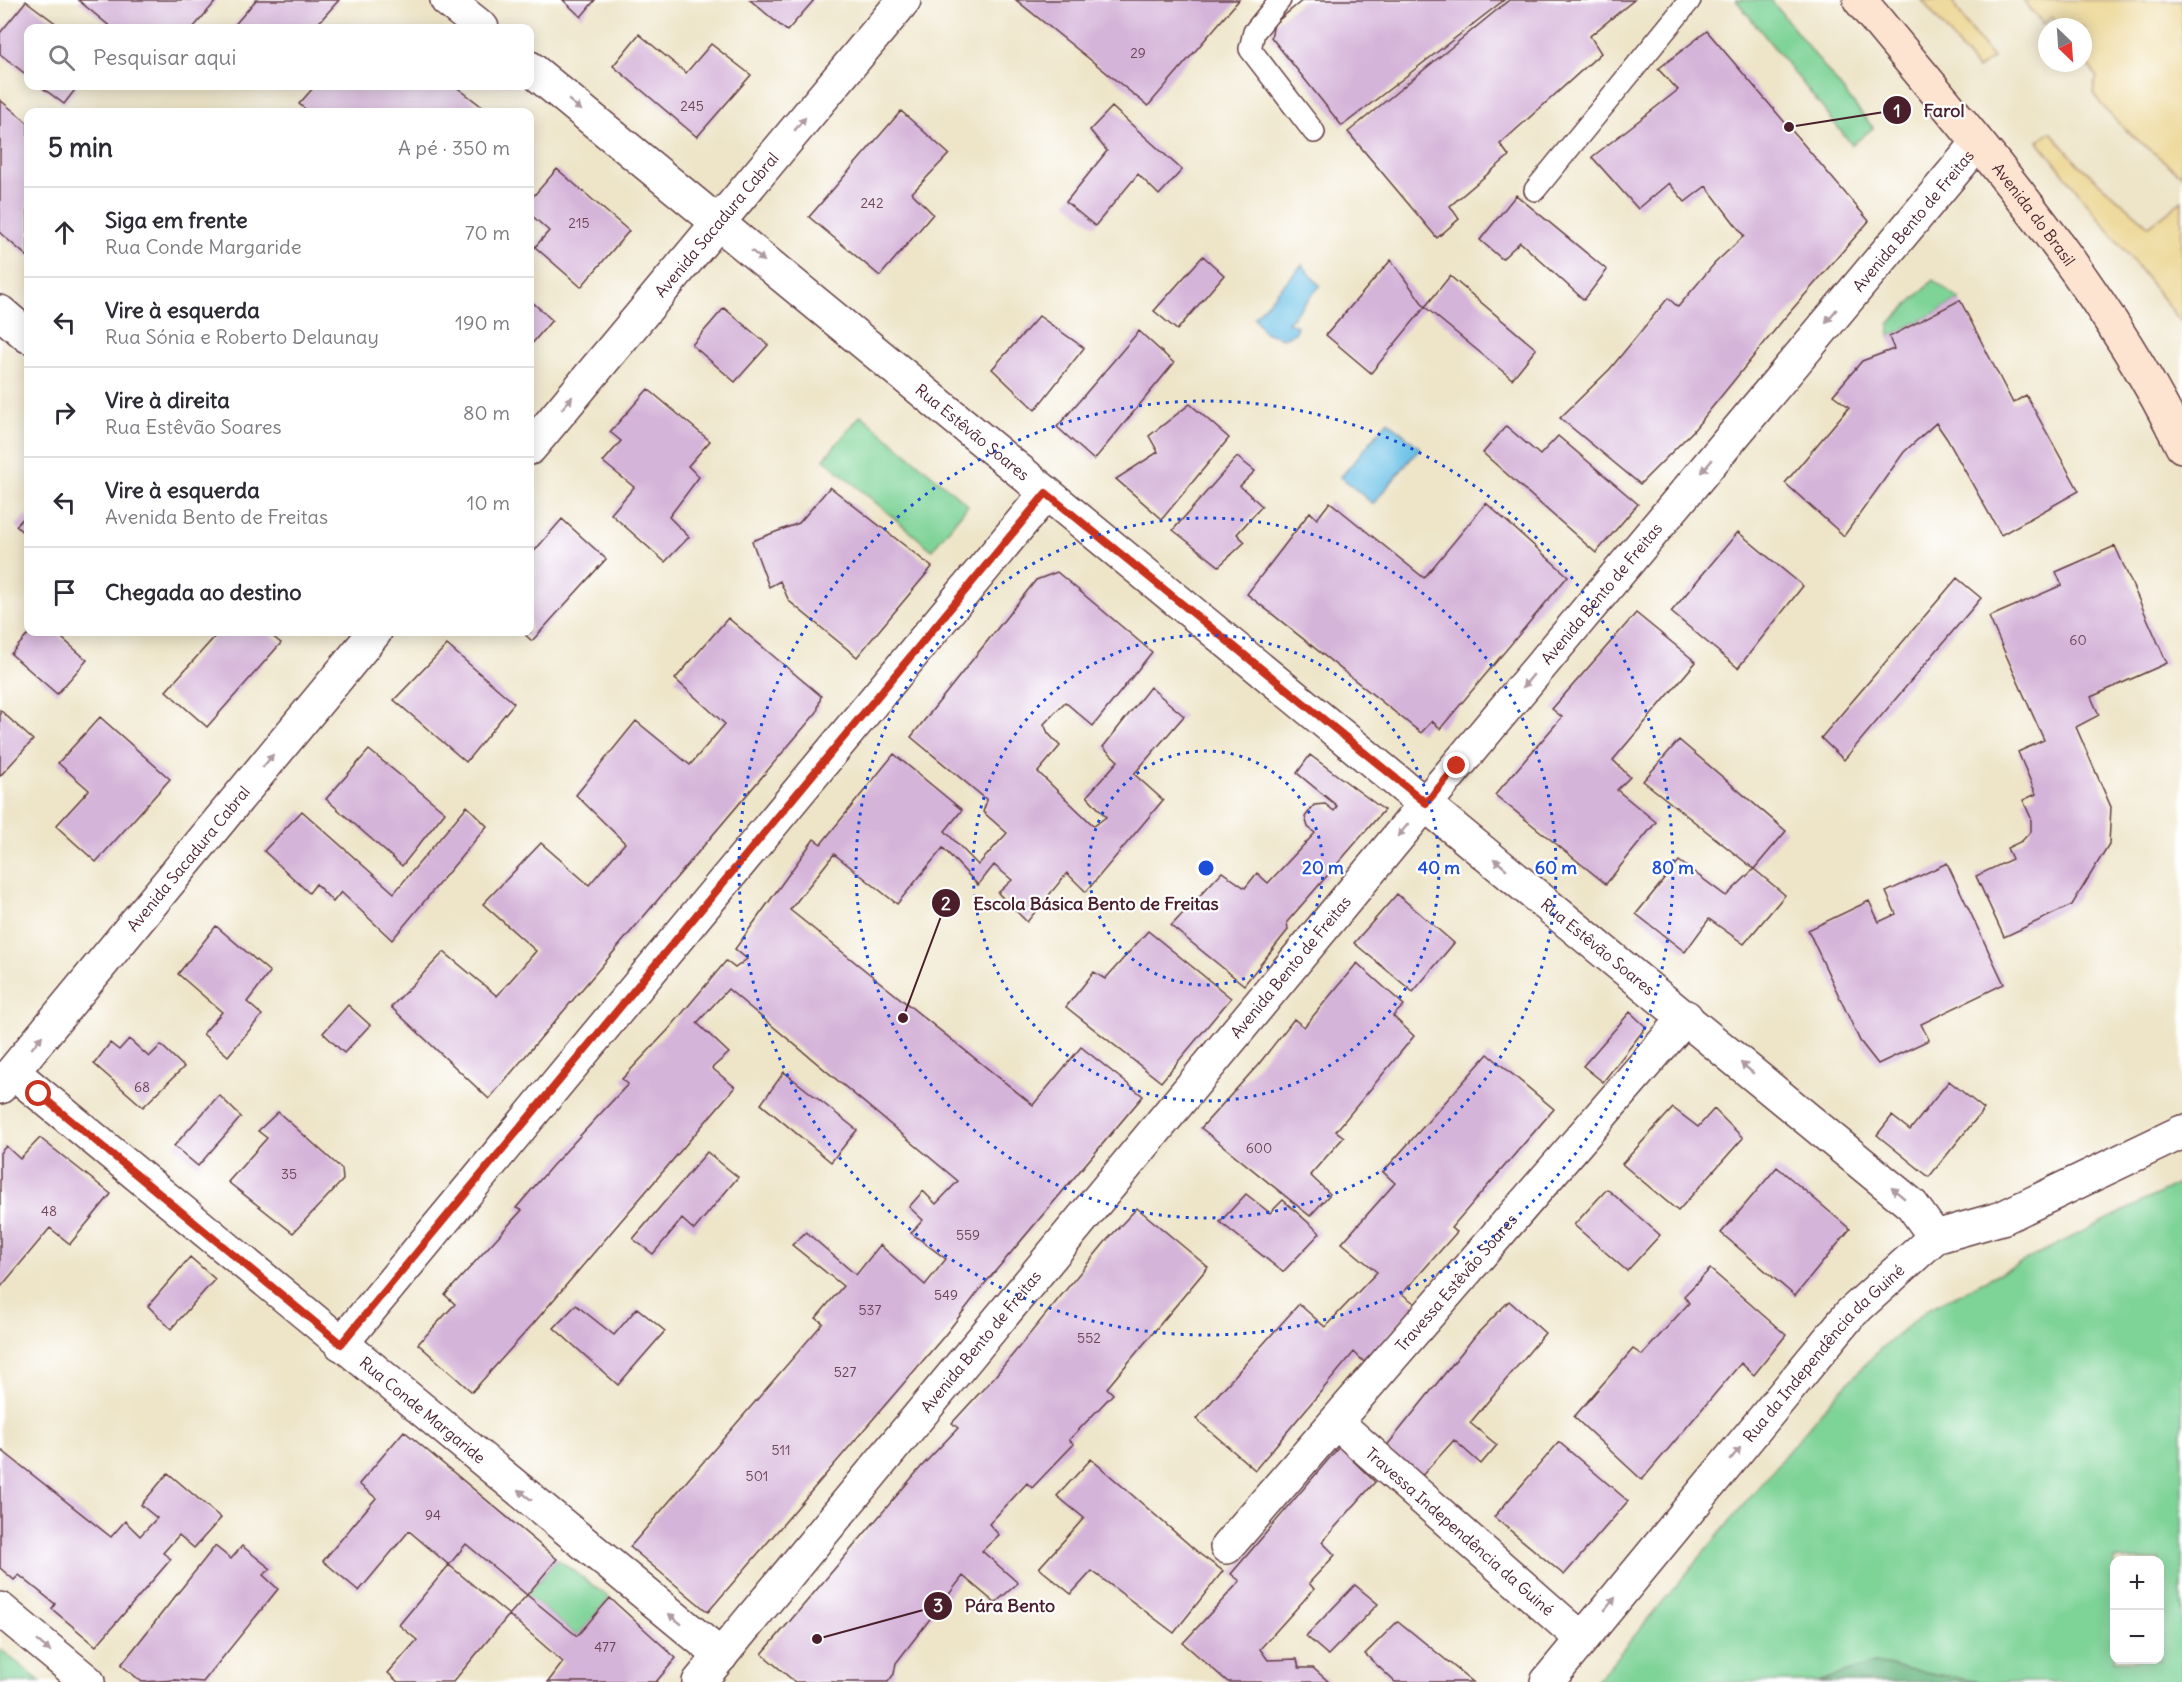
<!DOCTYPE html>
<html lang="pt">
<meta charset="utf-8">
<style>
body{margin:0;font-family:Delius,sans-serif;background:#f2f2f3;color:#2b2b33}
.controls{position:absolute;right:18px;bottom:18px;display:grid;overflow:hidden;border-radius:12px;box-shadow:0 3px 15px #0003}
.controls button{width:54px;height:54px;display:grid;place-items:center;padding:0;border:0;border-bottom:2px solid #e1e1e2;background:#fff;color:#2b2b33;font:30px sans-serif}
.compass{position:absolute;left:2038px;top:18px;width:54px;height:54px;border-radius:50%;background:#fff;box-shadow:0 3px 15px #0003;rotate:155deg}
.stop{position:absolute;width:18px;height:18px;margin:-14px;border:4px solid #c8321e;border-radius:50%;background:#fff}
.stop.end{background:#c8321e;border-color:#fff;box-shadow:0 2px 6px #0008}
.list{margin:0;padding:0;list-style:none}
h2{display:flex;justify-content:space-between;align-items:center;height:78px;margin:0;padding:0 24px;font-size:26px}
h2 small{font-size:20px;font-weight:400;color:#7c7c81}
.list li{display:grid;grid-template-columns:39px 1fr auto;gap:18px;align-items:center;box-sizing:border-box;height:90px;padding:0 24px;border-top:2px solid #e1e1e2}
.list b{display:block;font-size:22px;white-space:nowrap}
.list p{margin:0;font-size:20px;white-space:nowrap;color:#7c7c81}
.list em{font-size:20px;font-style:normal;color:#7c7c81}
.icon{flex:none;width:33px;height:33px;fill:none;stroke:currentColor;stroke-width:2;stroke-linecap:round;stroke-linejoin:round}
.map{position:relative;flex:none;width:2182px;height:1682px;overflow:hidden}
.search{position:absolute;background:#fff;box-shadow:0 3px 15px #0003;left:24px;top:24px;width:510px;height:66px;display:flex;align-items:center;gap:15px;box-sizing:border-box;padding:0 21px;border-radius:12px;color:#7c7c81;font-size:22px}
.panel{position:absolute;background:#fff;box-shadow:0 3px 15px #0003;left:24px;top:108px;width:510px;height:528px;border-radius:12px}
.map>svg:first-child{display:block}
</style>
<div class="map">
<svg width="2182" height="1682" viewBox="0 0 2182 1682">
<rect width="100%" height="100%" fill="#fff"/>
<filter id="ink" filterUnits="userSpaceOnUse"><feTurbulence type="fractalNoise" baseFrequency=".0167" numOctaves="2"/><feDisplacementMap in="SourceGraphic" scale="12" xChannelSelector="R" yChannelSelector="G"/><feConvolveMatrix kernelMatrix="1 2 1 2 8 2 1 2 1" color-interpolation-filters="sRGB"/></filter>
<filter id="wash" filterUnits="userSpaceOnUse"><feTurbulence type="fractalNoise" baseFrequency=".008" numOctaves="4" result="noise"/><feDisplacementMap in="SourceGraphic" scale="24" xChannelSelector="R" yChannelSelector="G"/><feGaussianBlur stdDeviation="1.35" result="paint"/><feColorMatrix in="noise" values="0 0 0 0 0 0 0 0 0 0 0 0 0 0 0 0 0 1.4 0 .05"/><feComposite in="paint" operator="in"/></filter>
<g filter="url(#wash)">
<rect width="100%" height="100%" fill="#eee5c9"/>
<path fill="#7ed397" stroke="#647961" stroke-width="1.5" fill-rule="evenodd" d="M1736,0H1771L1873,128L1852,145Z
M1933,280L1960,300L1889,337V324Z
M861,415L968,505L932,550L824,459Z
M2182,1182V1682H1980L1874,1663L1818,1682H1596L1825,1407L1880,1349L1928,1309ZM2114,1560H2160V1660H2114Z
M557,1559L610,1598L577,1636L527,1595Z
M0,1649L41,1682H0Z"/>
<path fill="#66b580" stroke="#586a56" stroke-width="1.5" d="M1874,1663L1980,1682H1818Z"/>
<path fill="#eeda9e" stroke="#9c7c64" stroke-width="1.5" d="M1922,0H1952L1967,25L1993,58L1977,69Z
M2023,0H2182V176C2158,155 2110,122 2095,95C2092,89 2094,83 2097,77L2083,58V27H2060L2052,17L2043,24Z
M2051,132L2078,164L2149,226L2182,201V323L2038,141Z"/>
<path fill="#68c0e6" stroke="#597088" stroke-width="1.5" d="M1302,265L1320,286L1288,322L1297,326L1295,333L1283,338L1264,332L1254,317Z
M1388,421L1420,448L1373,504L1341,477Z"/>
<g id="blocks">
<path fill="#d5b4d9" d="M78,0H217L193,28H112Z
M256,0H339L314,28H232Z
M563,0H595L581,17Z
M750,0H814L787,31Z
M1016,0H1239L1148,106Z
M1303,0H1504L1342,126L1271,37L1274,24Z
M1509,0H1634L1590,36L1601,53L1500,144L1509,156L1450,206L1459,219L1437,238L1348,132Z
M26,1L62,28H28V76L0,54V33Z
M1707,31L1869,221L1783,320L1693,431L1640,484L1560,418L1610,369L1668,298L1678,307L1715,263L1744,236L1706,186L1685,202L1669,183L1638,209L1592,157L1678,90L1658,69Z
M639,34L686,73L711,44L751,75L697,137L613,66Z
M40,86H78L64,104Z
M315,86H455L489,112H309L299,104Z
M0,100L28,123V257L0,233Z
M1112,107L1182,170L1159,195L1138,174L1095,226L1066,202L1107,151L1090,130Z
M901,111L949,154L912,193L933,214L880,276L809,217Z
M557,169L629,231L581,287L535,247L549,231L530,214V200Z
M1516,195L1607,270L1584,300L1520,242L1502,259L1480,240Z
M1203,256L1224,275L1177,330L1154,311Z
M1391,260L1425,307L1371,373L1326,335Z
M1450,276L1536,349L1512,379L1425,307Z
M530,300L552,320L530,346Z
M1960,300L2013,403L2026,395L2079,491L2001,535L1947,439L1936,423L1904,452L1844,536L1785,483L1849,407L1833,395L1862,361L1894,349L1889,337Z
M724,308L768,345L735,382L692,345Z
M1039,316L1084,348L1035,410L992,369Z
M1139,331L1174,363L1094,460L1057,427Z
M648,389L710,441L688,466L699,477L669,517L689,537L665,562L611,514L634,487L603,462L621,441L610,432Z
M1190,404L1229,438L1162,519L1116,479L1158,452L1149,436Z
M1506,426L1540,455L1558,436L1638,504L1596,553L1483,453Z
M1237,457L1255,471L1240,486L1262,506L1237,534L1245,542L1219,566L1173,530Z
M830,487L932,567L857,657L789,601L780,581L769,587L752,541L799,523Z
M1330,502L1424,578L1486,503L1568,576L1440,729L1432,721L1421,733L1247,594L1310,512L1317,519Z
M28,513V537L16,526Z
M562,519L606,559L532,641L522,632H530V556Z
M1738,532L1803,586L1738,668L1671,612Z
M2115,546L2167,663L2091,697L2099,715L2076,727L2111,807L2109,844L2072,905L2004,937L1976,876L2012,859L2007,848L2022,841L2031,831V818L2023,800L2036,794L2018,752L2044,740L1989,617L2062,585L2056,572Z
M1057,572L1152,652L1093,726L1065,702L1044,724L1048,733L1060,746L1038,772L1094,826L1106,817L1087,796L1118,761L1103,747L1150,687L1184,716L1134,774L1163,800L1086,892L1067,873L1027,922L998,893L1012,880L994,865L978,885L943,848L897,904L834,854L790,910L1033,1105L1081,1047L1143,1096L982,1287L945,1335L708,1612L630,1547L823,1323L816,1318L843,1286L792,1245L806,1232L856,1275L880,1245L925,1285L946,1259L911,1233L923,1220L909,1207L923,1191L936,1204L958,1181L728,989L697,1023L729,1053L712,1068L735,1087L533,1324L472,1392L418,1344L455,1304L445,1295L522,1210L516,1208L552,1166L628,1084L622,1079L669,1029L726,961L735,968L747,959L735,949L814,839L821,844L894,754L962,810L945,831L978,865L1007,833L983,812L987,800L911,737L1036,580Z
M1957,578L1981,598L1844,760L1821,738Z
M1636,613L1696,662L1613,760L1630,777L1617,790L1656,822L1606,884L1495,795L1562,717L1552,709Z
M728,618L821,696L817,712L489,1099L391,1007L444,952L497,996L536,951L483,904L541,843L589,885L625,843L576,795L636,721L690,765L725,724L675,679Z
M30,632H55L87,660L57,694L11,654Z
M219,632H267L281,643L207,727L166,691Z
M447,645L514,703L466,762L394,700Z
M0,710L33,740L0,776Z
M100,717L170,779L96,862L56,826L89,790L58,763Z
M1679,740L1786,831L1754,869L1785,895L1744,944L1709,919L1685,952L1636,914L1679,861L1726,896L1754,869L1643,781Z
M369,750L445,812L402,866L326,799Z
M1310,755L1384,810L1287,922L1288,930L1244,985L1171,926L1222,872L1245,888L1257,873L1268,883L1315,833L1308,827L1305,817L1314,805L1325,804L1334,811L1337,806L1297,773Z
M467,806L487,826L392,940L341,892L333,902L316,884L309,893L264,851L302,811L394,893Z
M1947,863L2004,984L1921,1024L1929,1040L1878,1064L1860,1041L1808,930L1869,901L1879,922L1896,914L1886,892Z
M1397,894L1454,943L1413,992L1354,943Z
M216,926L270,972L247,1002L262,1015L228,1056L203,1034L222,1012L178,974Z
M1148,931L1231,998L1161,1082L1066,1007L1094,972L1105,979Z
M1357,963L1404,1005L1393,1016L1414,1036L1336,1131L1344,1137L1310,1175L1330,1194L1310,1216L1201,1128L1258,1065L1294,1019L1304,1027Z
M348,1005L370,1025L344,1053L323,1033Z
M1630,1012L1646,1027L1603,1082L1583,1066Z
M129,1039L149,1057L161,1045L184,1067L143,1107L94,1064L110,1043L119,1050Z
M1488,1054L1554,1109L1451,1228L1457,1232L1402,1294L1417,1305L1364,1362L1354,1352L1255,1470L1196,1419L1299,1304L1325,1327L1377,1272L1342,1243L1395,1183L1383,1172Z
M784,1072L857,1130L831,1162L761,1104Z
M1949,1081L1984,1109L1929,1177L1877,1135L1892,1116L1910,1130Z
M219,1095L241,1117L198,1166L174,1146Z
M1673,1108L1698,1127L1714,1109L1743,1138L1678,1211L1622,1164Z
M278,1112L342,1169L343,1180L293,1233L228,1182L267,1138L258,1131Z
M40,1138L111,1194L70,1244L50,1228L0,1288V1153L6,1146L20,1159Z
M707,1152L738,1177L694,1230L682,1219L653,1254L633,1239Z
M1777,1167L1850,1229L1795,1296L1721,1233Z
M1607,1189L1660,1235L1627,1271L1574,1225Z
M1246,1194L1270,1213L1283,1200L1320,1233L1283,1272L1220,1222Z
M1137,1208L1208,1267L1107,1388L1113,1394L1069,1440L1074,1444L1032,1488L1027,1483L989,1524L999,1535L982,1551L1018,1583L995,1603L963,1576L896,1663L894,1674L888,1682H795L762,1654L921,1467L958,1428L952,1423L996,1375L1106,1241Z
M190,1257L215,1279L171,1329L148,1306Z
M1710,1269L1786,1335L1754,1375L1741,1363L1642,1480L1574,1417L1633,1349L1642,1355L1689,1303L1684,1296Z
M1509,1301L1545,1333L1470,1423L1497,1445L1481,1464L1454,1440L1419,1479L1385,1448L1475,1336Z
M576,1305L614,1335L637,1308L665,1331L618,1385L554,1328Z
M404,1431L557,1559L527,1595L466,1544L449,1565L409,1531L359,1591L323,1561L376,1498L359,1484Z
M1559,1442L1628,1501L1564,1575L1494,1517Z
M1339,1447L1375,1482L1322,1542L1335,1555L1309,1583L1314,1589L1260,1649L1268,1660L1297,1659L1299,1668H1313L1329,1682H1228L1183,1643L1240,1581L1231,1574Z
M0,1449L111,1537L125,1521L140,1536L157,1518L141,1505L168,1473L221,1518L194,1548L179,1535L163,1553L171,1559L96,1646L52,1609L55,1604L19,1575L14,1580L0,1568Z
M1091,1459L1201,1555L1223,1571L1174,1633L1092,1571L1071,1594L1039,1568L1084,1518L1057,1496Z
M215,1546L231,1559L242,1546L271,1569L263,1575L278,1589L203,1682L176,1680L142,1682L121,1665Z
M449,1565L509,1615L453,1682H398L388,1673L417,1640L399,1625Z
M1355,1585L1378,1604L1328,1655L1306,1636Z
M527,1595L577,1636L610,1598L676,1658L656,1682H548L563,1662L509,1615Z
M1398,1621L1473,1682H1395L1365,1654Z"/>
</g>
</g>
<g filter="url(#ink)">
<use href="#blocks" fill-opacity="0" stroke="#633d43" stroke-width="1.5"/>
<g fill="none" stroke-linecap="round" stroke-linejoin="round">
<g stroke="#633d43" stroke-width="24">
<path id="service" d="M1280,0L1254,32L1250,49L1314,132
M1535,190L1690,0"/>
</g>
<g stroke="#633d43" stroke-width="36">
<g id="minor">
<path d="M447,0L482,28"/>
<path id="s1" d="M530,68L1912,1205L1935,1237"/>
<path d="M0,312L28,336"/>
<path id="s2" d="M13,1072L721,1656"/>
<path d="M341,1344L1046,493"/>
<path id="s3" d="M1337,1423L1582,1639"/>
<path id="s4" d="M1227,1547L1686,1017"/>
<path id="s5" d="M1547,1682L1850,1314L1935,1237L2002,1218L2182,1132"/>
</g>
</g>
<g stroke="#633d43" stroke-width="36">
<g id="tertiary">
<path id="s6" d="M530,448L904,0"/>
<path id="s7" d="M0,1087L375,632"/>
<path d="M0,1609L88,1682"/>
<path id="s8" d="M699,1682L1426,803L1978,143"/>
</g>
</g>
<g stroke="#633d43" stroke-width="36">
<g id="secondary">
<path id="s9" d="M1860,0C1975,140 2103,282 2182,446"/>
</g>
</g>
<use href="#service" stroke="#fff" stroke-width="21"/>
<use href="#minor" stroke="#fff" stroke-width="33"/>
<use href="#tertiary" stroke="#fff" stroke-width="33"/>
<use href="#secondary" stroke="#fde4d1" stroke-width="33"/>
</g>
<defs><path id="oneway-solid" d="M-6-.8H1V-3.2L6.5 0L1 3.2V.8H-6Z" transform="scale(1.5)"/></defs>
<g fill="#ae9aa0">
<use href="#oneway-solid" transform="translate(575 105) rotate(39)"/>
<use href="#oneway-solid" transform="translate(800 124) rotate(-50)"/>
<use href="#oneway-solid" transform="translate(758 256) rotate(39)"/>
<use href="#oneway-solid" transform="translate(1831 316) rotate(130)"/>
<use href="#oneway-solid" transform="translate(567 403) rotate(-50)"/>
<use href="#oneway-solid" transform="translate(1707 466) rotate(130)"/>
<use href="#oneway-solid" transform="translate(1528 681) rotate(130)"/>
<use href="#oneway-solid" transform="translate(268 761) rotate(-51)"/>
<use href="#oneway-solid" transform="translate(1403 830) rotate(130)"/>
<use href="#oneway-solid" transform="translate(1500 864) rotate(-140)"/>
<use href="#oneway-solid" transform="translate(37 1042) rotate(-51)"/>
<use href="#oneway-solid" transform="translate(1747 1068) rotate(-140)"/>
<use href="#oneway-solid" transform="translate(1898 1193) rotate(-140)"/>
<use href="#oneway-solid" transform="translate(1735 1454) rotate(-50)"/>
<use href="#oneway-solid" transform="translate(525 1495) rotate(-141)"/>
<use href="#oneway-solid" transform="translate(1610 1604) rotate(-50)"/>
<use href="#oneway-solid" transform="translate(675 1619) rotate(-141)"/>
<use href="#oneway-solid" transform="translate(44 1646) rotate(39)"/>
</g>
</g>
<g fill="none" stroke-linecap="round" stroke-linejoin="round" filter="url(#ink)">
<path stroke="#c8321e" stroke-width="8" d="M39,1094L341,1344L1046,493L1426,803L1457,766"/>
</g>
<g fill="none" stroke="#1d4ed8" stroke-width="3" stroke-dasharray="3 6">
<circle cx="1206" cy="868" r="117"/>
<circle cx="1206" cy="868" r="233"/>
<circle cx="1206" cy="868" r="350"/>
<circle cx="1206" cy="868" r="467"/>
</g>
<g text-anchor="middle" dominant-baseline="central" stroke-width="4.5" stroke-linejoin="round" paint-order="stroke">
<g font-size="14" fill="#6d4456">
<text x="1138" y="53">29</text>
<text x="692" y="106">245</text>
<text x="872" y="203">242</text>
<text x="579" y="223">215</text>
<text x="2078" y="640">60</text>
<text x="142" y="1087">68</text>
<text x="1259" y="1148">600</text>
<text x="289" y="1174">35</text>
<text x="49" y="1211">48</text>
<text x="968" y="1235">559</text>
<text x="946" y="1295">549</text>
<text x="870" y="1310">537</text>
<text x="1089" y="1338">552</text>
<text x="845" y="1372">527</text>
<text x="781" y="1450">511</text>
<text x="757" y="1476">501</text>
<text x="433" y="1515">94</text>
<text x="605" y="1647">477</text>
</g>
<g font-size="16" fill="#4a1f2b" stroke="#fff">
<text stroke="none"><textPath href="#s9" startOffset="276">Avenida do Brasil</textPath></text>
<text stroke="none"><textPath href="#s8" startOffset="1900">Avenida Bento de Freitas</textPath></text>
<text stroke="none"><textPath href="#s6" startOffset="291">Avenida Sacadura Cabral</textPath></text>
<text stroke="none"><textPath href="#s1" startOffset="573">Rua Estêvão Soares</textPath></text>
<text stroke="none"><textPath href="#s8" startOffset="1414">Avenida Bento de Freitas</textPath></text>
<text stroke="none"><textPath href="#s7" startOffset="296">Avenida Sacadura Cabral</textPath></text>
<text stroke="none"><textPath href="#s1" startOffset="1383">Rua Estêvão Soares</textPath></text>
<text stroke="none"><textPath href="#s8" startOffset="928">Avenida Bento de Freitas</textPath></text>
<text stroke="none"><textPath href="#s4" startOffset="350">Travessa Estêvão Soares</textPath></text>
<text stroke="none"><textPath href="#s8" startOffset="442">Avenida Bento de Freitas</textPath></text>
<text stroke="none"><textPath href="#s5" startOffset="430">Rua da Independência da Guiné</textPath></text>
<text stroke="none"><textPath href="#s2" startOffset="531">Rua Conde Margaride</textPath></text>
<text stroke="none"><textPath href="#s3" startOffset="164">Travessa Independência da Guiné</textPath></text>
</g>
</g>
<circle cx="1206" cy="868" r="9" fill="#1d4ed8" stroke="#fff" stroke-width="3"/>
<g font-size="18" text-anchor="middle" font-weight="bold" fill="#1d4ed8" stroke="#fff" stroke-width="4.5" stroke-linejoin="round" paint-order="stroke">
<text x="1323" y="874">20 m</text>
<text x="1439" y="874">40 m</text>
<text x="1556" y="874">60 m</text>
<text x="1673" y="874">80 m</text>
</g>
<path fill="none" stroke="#4a1f2b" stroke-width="2" d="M1789 127L1897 110M903 1018L946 903M817 1639L938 1606"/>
<g fill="#4a1f2b" stroke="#fff" stroke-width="2">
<circle cx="1789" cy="127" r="6"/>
<circle cx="903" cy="1018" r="6"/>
<circle cx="817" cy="1639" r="6"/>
<circle cx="1897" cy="110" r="15"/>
<circle cx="946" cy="903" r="15"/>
<circle cx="938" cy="1606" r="15"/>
</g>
<g font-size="18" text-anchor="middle" font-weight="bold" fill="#fff">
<text x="1897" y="117">1</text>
<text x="946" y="910">2</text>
<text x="938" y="1612">3</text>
</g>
<g font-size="18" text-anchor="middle" font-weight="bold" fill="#4a1f2b" stroke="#fff" stroke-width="4.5" stroke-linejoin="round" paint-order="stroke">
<text x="1944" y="117">Farol</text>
<text x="1096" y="910">Escola Básica Bento de Freitas</text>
<text x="1010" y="1612">Pára Bento</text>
</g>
</svg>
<div class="controls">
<button>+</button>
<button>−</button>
</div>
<svg class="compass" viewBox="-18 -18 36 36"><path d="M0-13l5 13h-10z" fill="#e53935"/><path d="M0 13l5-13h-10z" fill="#7c7c81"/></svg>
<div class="stop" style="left:39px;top:1094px"></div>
<div class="stop end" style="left:1457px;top:766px"></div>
<div class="search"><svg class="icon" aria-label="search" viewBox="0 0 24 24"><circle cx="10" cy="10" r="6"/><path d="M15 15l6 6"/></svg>Pesquisar aqui</div>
<section class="panel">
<h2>5 min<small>A pé · 350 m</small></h2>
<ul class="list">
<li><svg class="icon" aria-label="ahead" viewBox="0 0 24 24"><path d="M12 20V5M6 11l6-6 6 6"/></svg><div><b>Siga em frente</b><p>Rua Conde Margaride</p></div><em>70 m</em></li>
<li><svg class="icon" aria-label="left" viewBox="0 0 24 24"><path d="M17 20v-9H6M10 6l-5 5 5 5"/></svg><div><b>Vire à esquerda</b><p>Rua Sónia e Roberto Delaunay</p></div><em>190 m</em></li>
<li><svg class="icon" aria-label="right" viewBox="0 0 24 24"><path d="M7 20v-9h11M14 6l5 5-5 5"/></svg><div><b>Vire à direita</b><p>Rua Estêvão Soares</p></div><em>80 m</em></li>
<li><svg class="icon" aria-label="left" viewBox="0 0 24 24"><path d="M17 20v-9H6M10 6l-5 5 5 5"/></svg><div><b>Vire à esquerda</b><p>Avenida Bento de Freitas</p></div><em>10 m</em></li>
<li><svg class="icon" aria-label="arrive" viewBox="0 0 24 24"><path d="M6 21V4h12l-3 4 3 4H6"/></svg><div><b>Chegada ao destino</b></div></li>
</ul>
</section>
</div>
